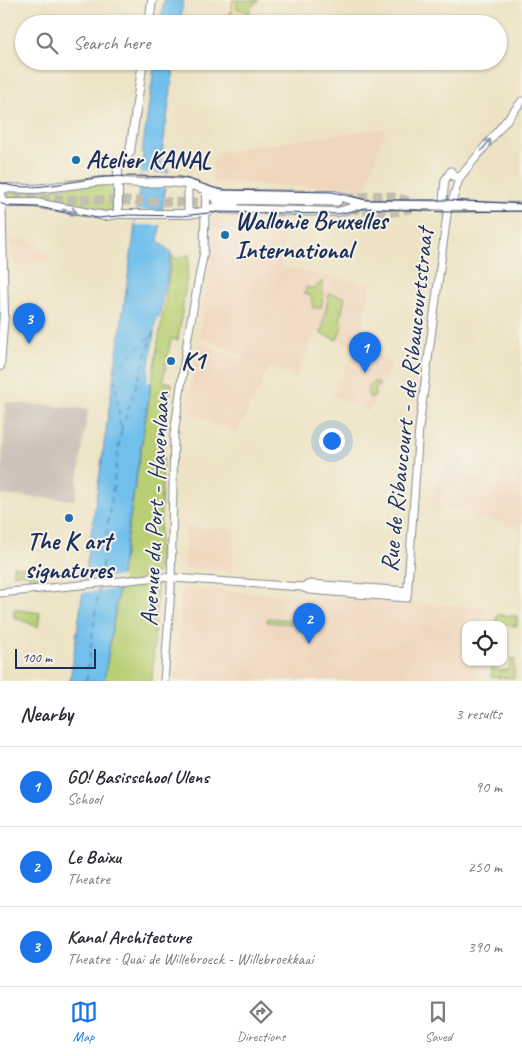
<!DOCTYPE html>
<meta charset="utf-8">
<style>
body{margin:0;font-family:Caveat,sans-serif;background:#f7f7f7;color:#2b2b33}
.controls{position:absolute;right:15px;bottom:15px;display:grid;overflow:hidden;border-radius:10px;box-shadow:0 1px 4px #0004}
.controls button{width:45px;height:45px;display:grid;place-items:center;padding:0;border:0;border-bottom:1px solid #e1e1e2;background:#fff;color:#2b2b33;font:25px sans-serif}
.scale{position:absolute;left:15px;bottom:12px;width:81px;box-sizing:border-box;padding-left:5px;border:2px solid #1b2f5e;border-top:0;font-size:14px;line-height:18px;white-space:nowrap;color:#1b2f5e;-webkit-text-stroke:4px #f7f3e8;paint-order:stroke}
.you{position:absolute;left:331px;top:440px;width:18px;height:18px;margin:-12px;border:4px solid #fff;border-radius:50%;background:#1a73e8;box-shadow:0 0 0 8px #1a73e833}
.badge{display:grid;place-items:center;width:32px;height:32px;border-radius:50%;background:#1a73e8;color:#fff;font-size:16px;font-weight:700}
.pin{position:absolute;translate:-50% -41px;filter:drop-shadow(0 1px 2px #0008)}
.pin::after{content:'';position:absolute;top:26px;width:18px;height:15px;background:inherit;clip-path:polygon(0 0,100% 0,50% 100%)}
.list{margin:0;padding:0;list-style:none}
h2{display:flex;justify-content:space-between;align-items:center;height:65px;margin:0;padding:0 20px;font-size:21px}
h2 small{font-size:16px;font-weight:400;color:#7c7c81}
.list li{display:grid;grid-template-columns:32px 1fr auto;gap:15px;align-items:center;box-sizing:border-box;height:80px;padding:0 20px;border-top:1px solid #e1e1e2}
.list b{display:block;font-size:19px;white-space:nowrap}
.list p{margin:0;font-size:16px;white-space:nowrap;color:#7c7c81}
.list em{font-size:16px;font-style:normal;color:#7c7c81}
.icon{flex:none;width:28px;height:28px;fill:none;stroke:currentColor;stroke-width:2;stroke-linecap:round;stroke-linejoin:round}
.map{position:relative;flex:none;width:522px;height:681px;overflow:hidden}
.search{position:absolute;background:#fff;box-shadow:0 1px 4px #0004;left:15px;right:15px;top:15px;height:55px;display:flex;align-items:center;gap:12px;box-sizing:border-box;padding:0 18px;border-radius:28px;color:#7c7c81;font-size:19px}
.sheet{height:305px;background:#fff}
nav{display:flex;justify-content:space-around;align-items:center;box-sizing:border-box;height:70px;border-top:1px solid #e1e1e2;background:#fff;font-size:14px;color:#7c7c81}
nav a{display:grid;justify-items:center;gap:2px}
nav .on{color:#1a73e8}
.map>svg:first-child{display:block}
</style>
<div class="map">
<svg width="522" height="681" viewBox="0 0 522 681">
<rect width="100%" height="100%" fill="#f7f3e8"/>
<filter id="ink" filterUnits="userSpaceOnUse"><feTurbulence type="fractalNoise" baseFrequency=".02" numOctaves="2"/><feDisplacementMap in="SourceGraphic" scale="10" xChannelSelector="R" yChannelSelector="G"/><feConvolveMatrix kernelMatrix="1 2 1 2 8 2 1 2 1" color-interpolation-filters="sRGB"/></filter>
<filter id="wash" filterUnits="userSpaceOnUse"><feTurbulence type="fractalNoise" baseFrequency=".0096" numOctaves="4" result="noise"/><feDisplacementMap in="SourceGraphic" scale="20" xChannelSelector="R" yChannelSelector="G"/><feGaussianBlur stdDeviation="1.12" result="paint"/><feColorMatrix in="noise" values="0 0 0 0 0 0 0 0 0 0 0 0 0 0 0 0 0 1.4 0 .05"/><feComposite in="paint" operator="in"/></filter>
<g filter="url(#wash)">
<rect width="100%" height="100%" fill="#ede3c4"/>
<path fill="#efd6bc" d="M384,128L385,132L383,139H381L368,182L369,184L364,190L213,182L212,159L219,152Z
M230,213L269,214V216L286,217L280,267L371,284L358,347L393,361L369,412L333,395L355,347L316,332L295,379L269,368L237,434L221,426L220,428L219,426L196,416L195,417L187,411L198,344L206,343L207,346L240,361L244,358L243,355L209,340L207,341V339L201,337L199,333L212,254H214L215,251L213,250L212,222L215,219V214Z
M27,238L50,256L49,262L15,265L10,242Z
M452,453L465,457L460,476L498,488L504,468L522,472V541H519V529L483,517V520L475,519V515L455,509L440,508L439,512L432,511L434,508L432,502L442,471L446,472L447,469L444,468L445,465L448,466Z
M186,526L232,529V532L235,533L232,571L184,568Z
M182,588L305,596L334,600L336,598H356L426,604L483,607L481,625H466V662H479L477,681H176Z"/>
<path fill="#cdc2b9" d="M6,402L88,409L75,500L0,495Z"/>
<path fill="#b8cf73" stroke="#6a7f68" d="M233,0H259L249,9L251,11L242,24H229Z
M99,184L113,186L114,209L110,212L31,201L27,197L26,201L7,199L5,196L9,192Z
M190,254L178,340L171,339L163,381L172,383L165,422L158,573H149L148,586L157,585L152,681H104L172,255L177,259Z
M320,282H323L322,292L324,293L321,308H313L311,296L305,294L306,287L316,289L317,285H320Z
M329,294L345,297L340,322L343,323L337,340L321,334Z
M373,382H377L379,386L375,390L374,397L370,398L368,395V389Z
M13,566L34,568V573L43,574V576L29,578V574L13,573Z
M14,609L40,613L38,627L14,617Z
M497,615L517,616V626L496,625Z
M267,618L292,620L291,624L267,622Z
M299,621L324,622V626L299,625Z
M511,658L515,659L514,678L491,677L492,668L500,671L509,669Z"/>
<path fill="#eeda9e" stroke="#84847e" d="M233,0H237V9C242,9 245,10 247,16L244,20L231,17Z"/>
<path fill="#71c0ec" stroke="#4678a5" d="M164,0H183L180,24H160Z
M155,61H175L160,167L168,170L158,241L171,252L166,284L164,287L159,318H157L147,381L151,382L104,681H70L133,242L143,154L142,153Z"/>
<path fill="#ede3c4" d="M141,173H168L166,188L140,187Z
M137,210L163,211L161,225H135Z
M157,317L161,318L159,320L150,380H151V382H147Z
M123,576L121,589L80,593L81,580Z"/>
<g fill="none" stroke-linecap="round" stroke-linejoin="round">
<path stroke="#305382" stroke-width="1" stroke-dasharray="6 5" stroke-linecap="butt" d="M121,431L154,332
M100,579L121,432L114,371L155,332
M86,681L99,586"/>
</g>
</g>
<g filter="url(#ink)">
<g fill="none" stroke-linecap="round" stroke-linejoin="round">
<path stroke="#c3bfb0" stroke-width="9" stroke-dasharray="9 4.5" stroke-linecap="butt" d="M0,198L357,206
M346,199C368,195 389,193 410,202
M350,208C373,213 390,215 413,208"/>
<g stroke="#848991" stroke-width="9">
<path id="secondary" d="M188,184V214
M448,207L443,200L445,180L451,171L454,177L461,176
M302,587L309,590L407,598L419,428L448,207C457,196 454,187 461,176L522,101
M0,593L160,577L302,587L310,584L408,591
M164,681L171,589L174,435L188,336L204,251L205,211"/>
</g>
<g stroke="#848991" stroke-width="10">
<path id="primary" d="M149,24L152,0
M167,182L188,184L213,192L224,194L335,195L365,204L522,207
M0,188L36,189L103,181L140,183
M0,203H36L105,216L118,214H188L209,211
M221,209L338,212L365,204
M205,211L206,207V190
M118,214V168L130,152L143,61
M0,366L4,313L1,188"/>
</g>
<g stroke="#848991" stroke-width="11">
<path id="highway" d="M206,190L217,199H224L337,201
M205,211L217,207L234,204"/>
</g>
<use href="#secondary" stroke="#fff" stroke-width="7"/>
<use href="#primary" stroke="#fff" stroke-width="8"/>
<use href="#highway" stroke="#fff" stroke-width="9"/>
<path stroke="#1b2f5e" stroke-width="1" d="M0,182C23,195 79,179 106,177C130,175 155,177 179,177C195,179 208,188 223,190L332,192L366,200H448L522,204
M0,203L7,206L38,207L98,218L129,215L182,216L217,212L338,214L365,208L447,212L522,211"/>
<g stroke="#848991" stroke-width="10" stroke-linecap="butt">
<path id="primary-bridge" d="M140,183L167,182"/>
</g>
<use href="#primary-bridge" stroke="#fff" stroke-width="8"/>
</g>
<defs><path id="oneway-shaft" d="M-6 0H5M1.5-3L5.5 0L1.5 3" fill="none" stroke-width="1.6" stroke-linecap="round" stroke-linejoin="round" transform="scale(1.25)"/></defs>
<g stroke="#8d97ae">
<use href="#oneway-shaft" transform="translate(486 145) rotate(-51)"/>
<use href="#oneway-shaft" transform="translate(70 211) rotate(11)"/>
</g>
</g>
<g fill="#1f6fb2" stroke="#f7f3e8" stroke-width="2">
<circle cx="76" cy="160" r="5"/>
<circle cx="225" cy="235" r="5"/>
<circle cx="171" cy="361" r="5"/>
<circle cx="69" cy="518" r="5"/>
</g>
<g text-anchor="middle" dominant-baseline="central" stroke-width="4" stroke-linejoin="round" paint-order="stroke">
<g font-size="25" font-weight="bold" fill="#1b2f5e" stroke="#f7f3e8" text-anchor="start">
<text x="86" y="160">Atelier KANAL</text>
<text x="235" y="221">Wallonie Bruxelles<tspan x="235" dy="29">International</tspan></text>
<text x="181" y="361">K1</text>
<text x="69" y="541" text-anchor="middle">The K art<tspan x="69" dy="29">signatures</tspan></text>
</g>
<g font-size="25" fill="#1b2f5e" stroke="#f7f3e8">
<text transform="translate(407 400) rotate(-84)">Rue de Ribaucourt - de Ribaucourtstraat</text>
<text transform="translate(155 509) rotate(-87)">Avenue du Port - Havenlaan</text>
</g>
</g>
</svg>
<div class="controls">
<button><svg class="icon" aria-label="locate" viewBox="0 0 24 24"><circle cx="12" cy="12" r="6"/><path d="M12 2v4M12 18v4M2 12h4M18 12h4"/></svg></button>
</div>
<div class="scale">100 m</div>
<div class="you"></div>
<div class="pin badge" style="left:365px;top:373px">1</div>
<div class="pin badge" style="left:309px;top:644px">2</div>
<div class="pin badge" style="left:29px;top:344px">3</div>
<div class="search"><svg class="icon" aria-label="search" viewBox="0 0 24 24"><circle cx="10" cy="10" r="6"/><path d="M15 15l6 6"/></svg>Search here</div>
</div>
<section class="sheet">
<h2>Nearby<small>3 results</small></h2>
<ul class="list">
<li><span class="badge">1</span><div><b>GO! Basisschool Ulens</b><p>School</p></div><em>90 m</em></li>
<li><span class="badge">2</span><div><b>Le Baixu</b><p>Theatre</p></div><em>250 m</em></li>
<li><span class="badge">3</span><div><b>Kanal Architecture</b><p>Theatre · Quai de Willebroeck - Willebroekkaai</p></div><em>390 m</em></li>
</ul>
</section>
<nav>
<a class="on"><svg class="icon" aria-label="map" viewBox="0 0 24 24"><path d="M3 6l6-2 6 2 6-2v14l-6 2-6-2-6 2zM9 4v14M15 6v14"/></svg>Map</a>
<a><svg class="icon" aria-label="directions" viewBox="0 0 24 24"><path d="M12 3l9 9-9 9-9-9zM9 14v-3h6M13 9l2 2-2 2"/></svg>Directions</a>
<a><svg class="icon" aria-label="saved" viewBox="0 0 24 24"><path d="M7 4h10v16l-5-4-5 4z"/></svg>Saved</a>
</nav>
